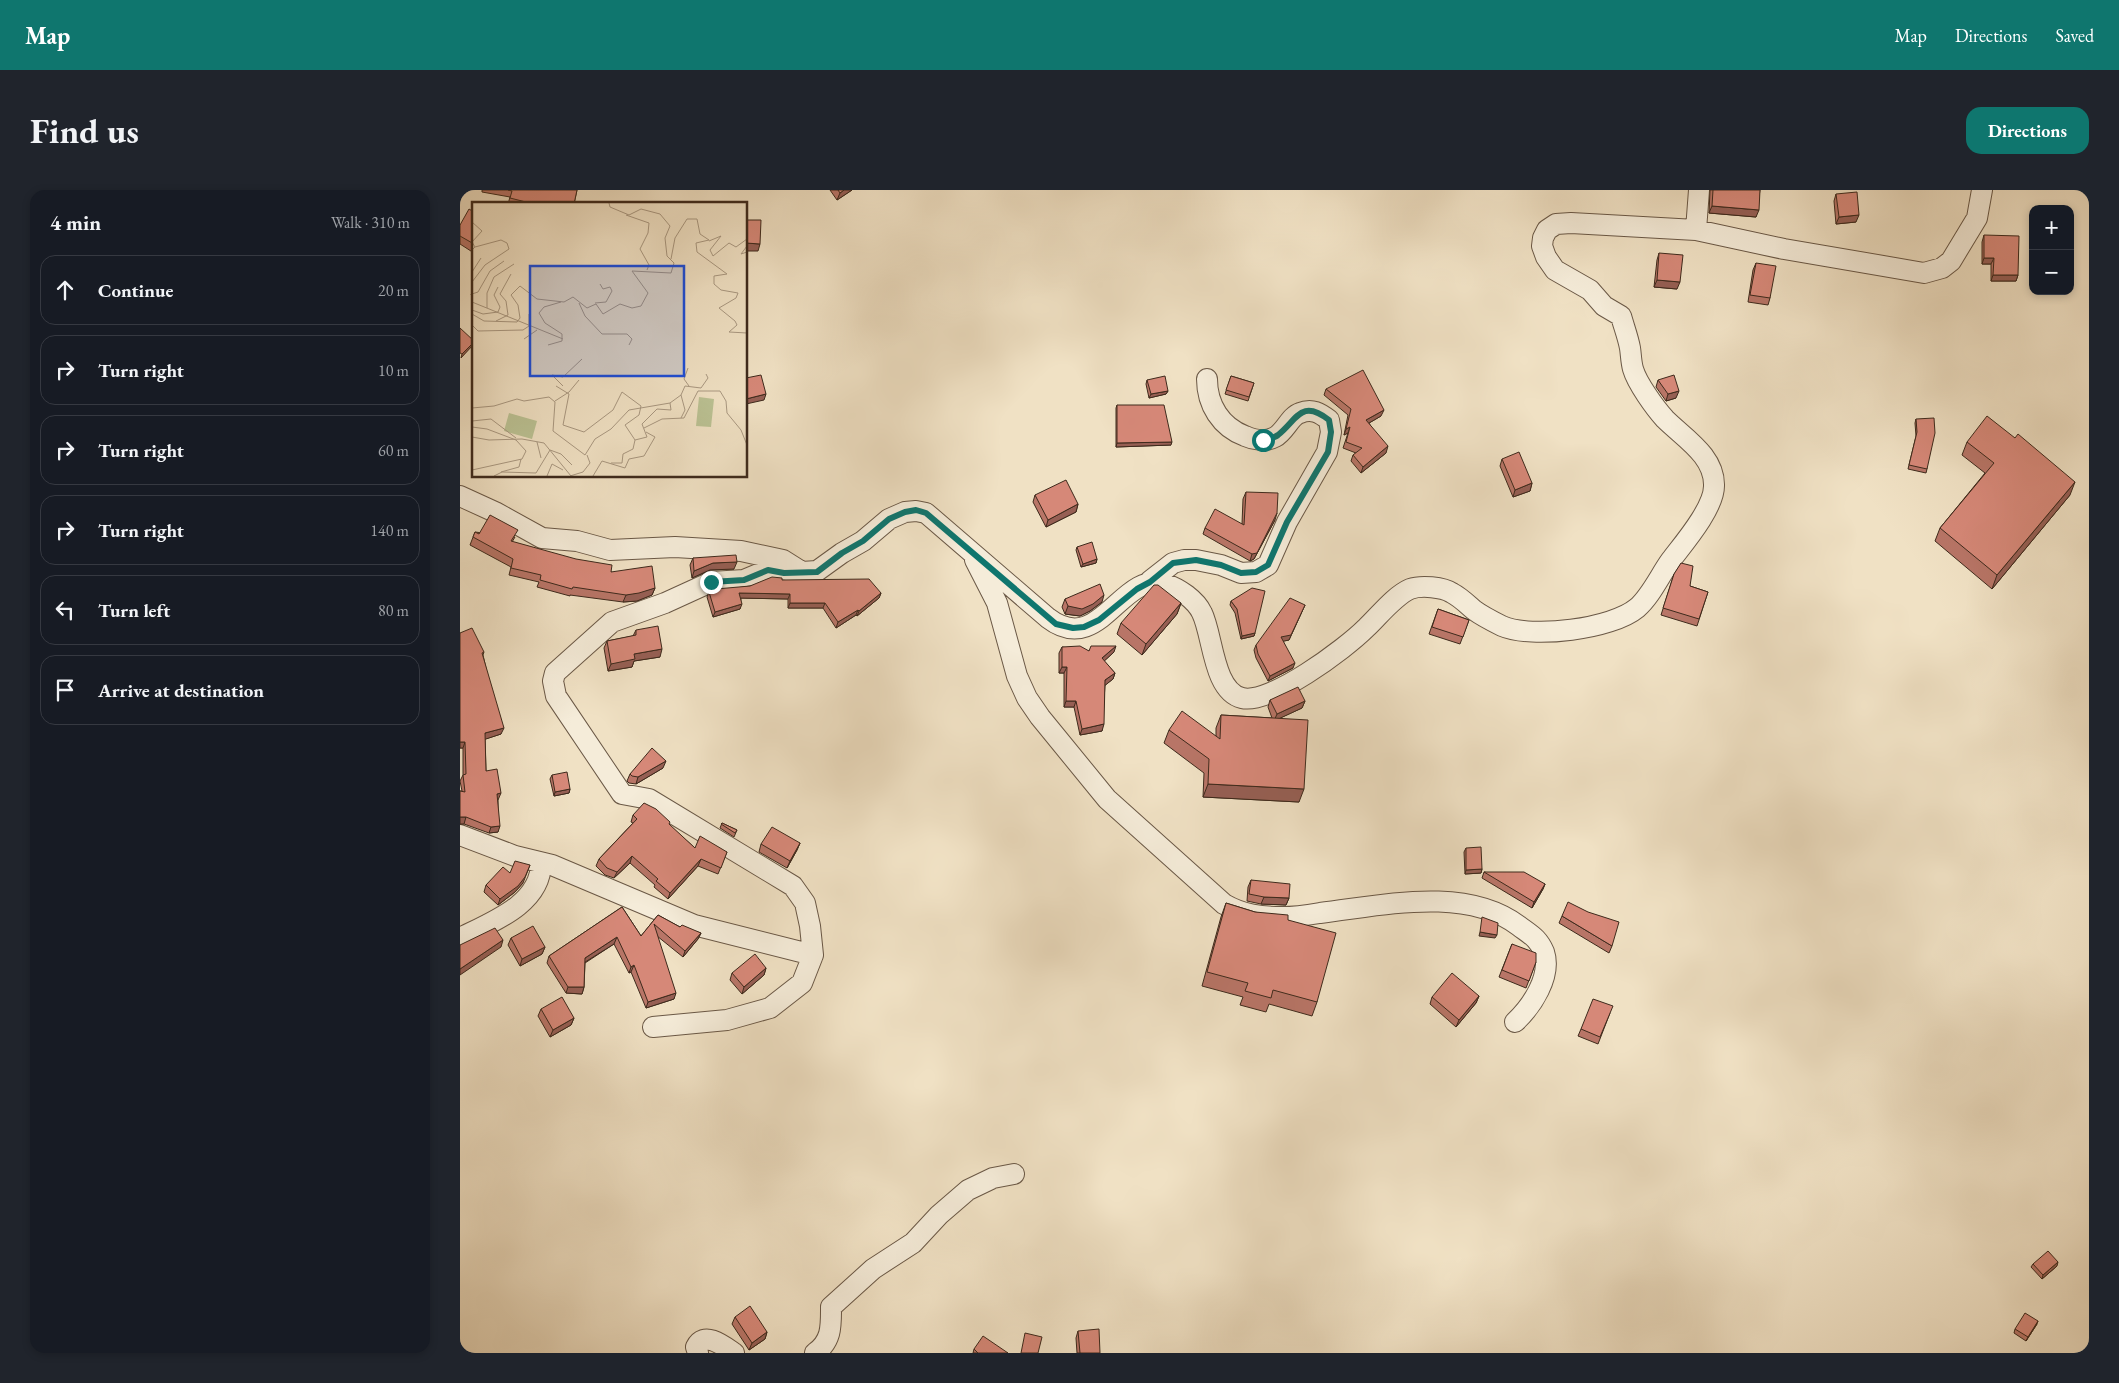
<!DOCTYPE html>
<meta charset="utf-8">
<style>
body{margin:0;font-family:"EB Garamond",serif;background:#20242c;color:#f1f3f6}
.controls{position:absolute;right:15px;top:15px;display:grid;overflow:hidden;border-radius:10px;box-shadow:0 2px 8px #0003}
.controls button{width:45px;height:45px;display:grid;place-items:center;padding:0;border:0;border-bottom:1px solid #363941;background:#171b24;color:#f1f3f6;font:25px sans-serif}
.stop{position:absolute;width:15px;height:15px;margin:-11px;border:4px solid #0f766e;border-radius:50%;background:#fff}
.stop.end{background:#0f766e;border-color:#fff;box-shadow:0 1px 5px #0008}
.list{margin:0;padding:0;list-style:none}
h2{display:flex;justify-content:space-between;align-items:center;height:65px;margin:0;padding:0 20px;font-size:21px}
h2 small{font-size:16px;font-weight:400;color:#9ea1a6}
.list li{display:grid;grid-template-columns:32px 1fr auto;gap:15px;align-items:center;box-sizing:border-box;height:70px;margin:0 10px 10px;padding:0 10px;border:1px solid #363941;border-radius:15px}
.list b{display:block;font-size:19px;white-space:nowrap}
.list em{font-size:16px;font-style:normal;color:#9ea1a6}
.icon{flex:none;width:28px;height:28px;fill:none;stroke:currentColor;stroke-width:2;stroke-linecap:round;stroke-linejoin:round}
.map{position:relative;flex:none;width:1629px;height:1163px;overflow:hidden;border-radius:15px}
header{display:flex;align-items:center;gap:30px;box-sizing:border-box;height:70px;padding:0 25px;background:#0f766e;color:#fff}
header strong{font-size:24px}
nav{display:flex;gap:28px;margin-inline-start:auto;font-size:18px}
.intro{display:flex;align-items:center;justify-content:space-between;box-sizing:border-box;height:120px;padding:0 30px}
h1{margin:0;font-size:35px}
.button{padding:12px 22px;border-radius:15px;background:#0f766e;color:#fff;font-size:18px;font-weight:700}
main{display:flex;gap:30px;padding:0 30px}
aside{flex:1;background:#171b24;border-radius:15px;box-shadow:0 2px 8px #0003}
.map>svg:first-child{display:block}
</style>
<header>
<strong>Map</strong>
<nav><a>Map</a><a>Directions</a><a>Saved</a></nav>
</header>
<div class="intro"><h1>Find us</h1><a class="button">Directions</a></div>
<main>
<aside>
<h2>4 min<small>Walk · 310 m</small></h2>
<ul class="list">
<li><svg class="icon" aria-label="ahead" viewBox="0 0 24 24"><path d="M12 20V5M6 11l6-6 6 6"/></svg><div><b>Continue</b></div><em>20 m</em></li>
<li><svg class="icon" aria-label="right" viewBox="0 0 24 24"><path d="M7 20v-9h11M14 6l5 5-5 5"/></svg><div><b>Turn right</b></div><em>10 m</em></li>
<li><svg class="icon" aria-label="right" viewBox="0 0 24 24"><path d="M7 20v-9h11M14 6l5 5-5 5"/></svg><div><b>Turn right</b></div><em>60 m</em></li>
<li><svg class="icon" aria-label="right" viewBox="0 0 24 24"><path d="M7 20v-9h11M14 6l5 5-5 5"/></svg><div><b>Turn right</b></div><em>140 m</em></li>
<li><svg class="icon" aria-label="left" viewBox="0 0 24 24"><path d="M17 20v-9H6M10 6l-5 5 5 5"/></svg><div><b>Turn left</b></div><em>80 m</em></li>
<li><svg class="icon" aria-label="arrive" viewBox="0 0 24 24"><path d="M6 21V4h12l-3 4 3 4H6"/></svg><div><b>Arrive at destination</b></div></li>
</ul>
</aside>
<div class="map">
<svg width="1629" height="1163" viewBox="0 0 1629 1163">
<rect width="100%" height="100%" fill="#f0e1c4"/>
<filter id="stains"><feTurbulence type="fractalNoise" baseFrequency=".004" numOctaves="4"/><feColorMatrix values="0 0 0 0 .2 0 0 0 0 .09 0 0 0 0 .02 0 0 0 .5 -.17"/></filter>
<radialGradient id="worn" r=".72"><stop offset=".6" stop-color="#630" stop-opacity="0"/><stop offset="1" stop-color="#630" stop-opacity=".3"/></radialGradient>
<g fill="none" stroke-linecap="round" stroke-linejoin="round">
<g stroke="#6a5846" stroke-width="22">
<path id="minor" d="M1236,40L1239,0
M0,306L35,322L82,348L117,351L150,360L215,357L281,361L323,370L342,382L357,381L382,363L403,351L429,329L445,322L456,321L466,323L588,428C640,468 661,380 705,394C719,398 736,410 742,423C753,445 753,501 782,508C810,515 885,459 906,438C918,427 934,406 950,399C961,395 983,397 992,403C1000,407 1007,414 1014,420C1022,426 1032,431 1042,436C1072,449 1152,439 1177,418C1191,406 1200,385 1211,370C1224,353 1254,318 1254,296C1255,266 1224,248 1205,229C1195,218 1177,193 1173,179C1171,172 1171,164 1170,158C1168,147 1164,137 1161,126L1144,116L1130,100L1095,80L1086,67L1082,56L1083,48L1087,40L1096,34L1111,33L1236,40L1324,59L1464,83L1482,78L1491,71L1517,28L1522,0
M515,370L537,413L557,486L567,508L580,527L647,609L764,714C783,725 801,727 822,727C835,727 848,725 860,723C921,716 1005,695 1059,736C1071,745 1078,748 1084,762C1092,786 1072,816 1055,832
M690,391L713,373L724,370H736L761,375L781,383L796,382L808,375L827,332L867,262L871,242L869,230C860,223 852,218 840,223C830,226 825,242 815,247C806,252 794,250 785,246C761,237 747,215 747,189
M0,645L55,666L92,675L234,735L353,765
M0,748C32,732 81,714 81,673
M193,837L267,830L310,818L342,793L353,765L350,736L345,713L333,696L189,609L162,604L96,506L93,491L95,483L152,432L205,413L251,392L284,390L308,380L332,383
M238,1163L236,1157C244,1140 264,1156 274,1163
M355,1163C372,1151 371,1136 371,1117L413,1079L453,1053L479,1025L508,1000L533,988L554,984"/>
</g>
<use href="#minor" stroke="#f5ecd9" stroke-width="20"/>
</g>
<path fill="#b87567" stroke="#3e2a1c" d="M22,0H117L114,14H48L50,7L22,2Z
M370,0H392L377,10Z
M1250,0H1300L1296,27L1249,23Z
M1376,4L1396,32L1376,34L1374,11Z
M14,22V63L0,54V35Z
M1524,45L1558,85L1556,91H1531V74H1522V52Z
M1199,63L1217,99L1194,97L1197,70Z
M1296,73L1310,108L1308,115L1288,112L1293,80Z
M14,98V107L11,105Z
M771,186L794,193L788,211L765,204Z
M687,190L708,201L706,204L689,208L686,194Z
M1198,190L1216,208L1206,211L1196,197Z
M866,199L921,226L909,233L926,263L901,283L891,271L893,265L896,263L883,258L888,243L884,245L888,225L864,205Z
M657,215L711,255L656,257V218Z
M1456,229L1467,279L1466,283L1448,279L1456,246L1455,233Z
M1555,248L1610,305L1532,399L1475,351L1480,338L1525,283L1502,265L1507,252Z
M1042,269L1072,293L1070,301L1053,307L1040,276Z
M786,302L815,330L794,369L790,371L743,344L745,338L782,334L783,309Z
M575,305L618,314L616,322L586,337L573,312Z
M15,342L55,347L52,352L151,382L195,398L192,405L177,411L163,412L110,405V406L77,397L79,392L49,385L51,377L10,355Z
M617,357L637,369L636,373L621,377L616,360Z
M233,368L274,379L250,380L232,388L230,375Z
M1214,384L1230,396L1248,402L1237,436L1201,425Z
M322,390L421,403L419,408L397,426L396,425L376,438L363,418H328V409L281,408L280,419L253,427L247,407L249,402L290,396Z
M605,409L642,412L630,421L620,426L605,424L602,417Z
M771,411L795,443L794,446L781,449L775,423L770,415Z
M721,413L717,424L682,465L657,444L661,433Z
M845,415L829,450L823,451L833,478L808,491L796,468L794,460L796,455Z
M978,419L1009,430L1000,454L969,444Z
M176,440L200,467L174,471L172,477L148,481L144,458L147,451L173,446Z
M0,443L24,462L23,465L41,544L25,549L26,581L38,610V642L29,643L4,634H0V601H2L0,591L3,585V558H0Z
M602,457L629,461L654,462L644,471L655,483L653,489L645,495L642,541L620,545L614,517H604V483H599V463Z
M810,510L845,511L842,518L820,528L839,612L743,607L744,583L704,553L709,540L756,546V538L761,525L812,528L808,517Z
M203,578L176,594L169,593L167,591L170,584Z
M92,585L110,599L109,603L94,606L90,589Z
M173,625L209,635L235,658L267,662L258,684L238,676L208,709L194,697L195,695L170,673L154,688L145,685L136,676L139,669L173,633L171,632Z
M262,633L277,640L274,647L260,638Z
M340,653L337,660L327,678L299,662L301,654Z
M1006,658L1022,679L1021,683L1005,684L1004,662Z
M1024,682L1085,694L1083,699L1072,718L1022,688Z
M50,683L63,693L55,702L38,715L24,702L26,695Z
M791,690L829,708L826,715L801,714L787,711L788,697Z
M766,713L795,722L828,730L857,812L852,826L809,814L806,822L780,815L783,807L742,796L761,727Z
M162,717L181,746L198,725L220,737L241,743L238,749L223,767L197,746L214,809L186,818L171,782L169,783L154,754L125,773L124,797L122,804L106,803L87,773L89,766Z
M1102,726L1152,756L1149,763L1099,733Z
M51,748L85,757L82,764L60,776L48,755Z
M1052,754L1076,772L1066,798L1039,787Z
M306,778L304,785L282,804L270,790L272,783Z
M1019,806L1016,813L996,837L970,814L972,807Z
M81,819L114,828L111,835L90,847L78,826Z
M1150,823L1138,854L1118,846L1121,839Z
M1573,1074L1597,1076L1582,1089L1571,1077Z
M275,1127L307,1142L305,1149L289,1160L272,1134Z
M1577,1134L1566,1151L1554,1143L1555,1139Z
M618,1141L640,1163H617L616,1148Z
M514,1159L548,1163H513Z"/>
<path fill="#965f54" stroke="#3e2a1c" d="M384,0H392L377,10L380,3Z
M1252,16L1299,20L1296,27L1249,23Z
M1399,25L1396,32L1376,34L1379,27Z
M286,53L300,54L298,61H286Z
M1524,68H1534L1531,74H1522Z
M1533,85H1558L1556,91H1531Z
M1197,90L1220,92L1217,99L1194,97Z
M14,152L13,155L1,168L2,164Z
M708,201L706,204L689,208L691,204Z
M1219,201L1216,208L1206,211L1208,204Z
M306,204L304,210L286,214V209Z
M924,220L921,226L904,236L906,230Z
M890,237L888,243L884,245L886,239Z
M712,252L711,255L656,257L657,253Z
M928,256L926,263L901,283L903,277Z
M1615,292L1610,305L1532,399L1537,385Z
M1072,293L1070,301L1053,307L1055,300Z
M618,314L616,322L586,337L588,330Z
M817,323L815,330L794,369L790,371L792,364Z
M637,369L636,373L621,377L623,374Z
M277,372L274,379L250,380L232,388L234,381L253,373Z
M195,398L192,405L177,411L163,412L166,405Z
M279,403L330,404L328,409L277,408Z
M421,403L419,408L397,426L399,421Z
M644,405L642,412L630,421L620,426L605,424L608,416Z
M330,413H365L363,418H328Z
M721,413L717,424L682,465L686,454Z
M282,414L280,419L253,427L255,422Z
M845,415L829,450L820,452L821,447Z
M398,420L396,425L376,438L378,432Z
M795,443L794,446L781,449L782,446Z
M656,456L654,462L640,475L642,468Z
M202,459L200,467L174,471L172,477L148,481L151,474L174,464Z
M835,473L833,478L808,491L810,486Z
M602,477H607L604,483H599Z
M655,483L653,489L643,497L645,490Z
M606,511H616L614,517H604Z
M845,511L842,518L814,531L817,524Z
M644,534L642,541L620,545L622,539Z
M44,538L41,544L23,550L25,543Z
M0,552H5L3,558H0Z
M206,571L203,578L176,594L178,587Z
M748,594L844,599L839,612L743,607Z
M110,599L109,603L94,606L95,602Z
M41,603L38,610H35L37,604Z
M0,627H6L4,634H0Z
M40,636L38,642L29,643L31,637Z
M340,653L337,660L327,678L330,671Z
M172,666L170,673L154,688L157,682Z
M241,669L238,676L208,709L210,703Z
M70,675L63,693L55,702L38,715L40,709Z
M1022,679L1021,683L1005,684L1006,680Z
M1085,694L1083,699L1072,718L1074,712Z
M804,707L829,708L826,715L801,714Z
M1020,742L1037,745L1035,748L1019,746Z
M241,743L238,749L223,767L225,761Z
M157,747L154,754L122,774L125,768Z
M43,750L41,757L0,785V779Z
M85,757L82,764L60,776L62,769Z
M174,775L171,782L169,783L171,777Z
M306,778L304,785L282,804L284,797Z
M108,797H124L122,804L106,803Z
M216,803L214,809L186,818L188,812Z
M1019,806L1016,813L996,837L999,830Z
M114,828L111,835L90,847L93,840Z
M1598,1072L1597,1076L1582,1089L1583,1085Z
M1578,1131L1577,1134L1566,1151L1568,1147Z
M307,1142L305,1149L289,1160L292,1153Z"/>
<path fill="#d68878" stroke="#3e2a1c" d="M48,0H117L114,14H74L50,8L52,1Z
M378,0H384L380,3Z
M1253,0H1300L1299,20L1252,16Z
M1397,2L1399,25L1379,27L1376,4Z
M9,19L14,22V54L0,46V35Z
M286,30H301L300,54L286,53Z
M1524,45L1559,46L1558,85H1533L1534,68H1524Z
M1199,63L1223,65L1220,92L1197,90Z
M1296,73L1316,76L1310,108L1290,105Z
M0,138L14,151V152L2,164L0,163Z
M903,180L924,220L906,230L928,256L903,277L893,265L902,258L886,252L890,237L886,239L891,219L866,199Z
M301,185L306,204L286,209V188Z
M1214,185L1219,201L1208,204L1198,190Z
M705,186L708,201L691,204L687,190Z
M771,186L794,193L789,207L766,200Z
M657,215H704L712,252L657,253Z
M1527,226L1555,248L1558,244L1615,292L1537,385L1480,338L1534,273L1507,252Z
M1474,228L1475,243L1467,279L1449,275L1457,242L1456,229Z
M1059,262L1072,293L1055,300L1042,269Z
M606,290L618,314L588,330L575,305Z
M786,302L818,303L817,323L797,363L792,364L745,338L755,319L784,335Z
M30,325L58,340L51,351L116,369L152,375L151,382L192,376L195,398L179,403L166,405L113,397L112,399L80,390L81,385L51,378L53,369L13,347L15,342L19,344Z
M632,352L637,369L623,374L617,357Z
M276,365L277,372L253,373L234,381L233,368Z
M1221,373L1233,376L1230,396L1248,402L1239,429L1203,418L1214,384Z
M312,387L322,388V390L409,389L421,403L399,421L398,420L378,432L365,413H330V404L279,403L282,414L255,422L249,402L256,399L290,396Z
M640,394L644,405L633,414L622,419L608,416L605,409Z
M694,395H698L721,413L686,454L661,433Z
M792,398L805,401L795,443L782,446L777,419L771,411Z
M830,408L845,415L831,445L821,447L835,473L810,486L798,464L796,455Z
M978,419L1009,430L1003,447L972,437Z
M198,436L202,459L174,464L175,469L151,474L147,451L176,445V440Z
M12,438L24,462L22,463L44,538L25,543L26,581L37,579L41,603L37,604L40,636L31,637L6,627H0V601L5,602L3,585L6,584L5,552H0V443Z
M620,456L629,461L631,456H656L642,468L655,483L645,490L644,534L622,539L616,511H606L607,477H602V457Z
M838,497L845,511L817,524L810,510Z
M722,521L760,549L761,525L848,530L844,599L748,594L749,569L709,540Z
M192,558L206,571L178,587L172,586L170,584Z
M107,582L110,599L95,602L92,585Z
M184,613L196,619L210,632L209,634L235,658L240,646L267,662L261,678L241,669L210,703L196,691L198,689L172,666L157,682L147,678L139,669L177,629L173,625Z
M262,633L277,640L275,643L261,634Z
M312,637L340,653L330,671L301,654Z
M1021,657L1022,679L1006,680V658Z
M55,671L70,675L65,687L58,696L40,709L26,695L43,677L50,683Z
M1024,682H1064L1085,694L1074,712Z
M791,690L830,694L829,708L804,707L789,704Z
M1108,712L1128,722L1159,732L1152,756L1102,726Z
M766,713L795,722L828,725V730L876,743L857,812L813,800L811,808L785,801L788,793L747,782Z
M162,717L181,746L198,725L220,737L222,735L241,743L225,761L194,734L216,803L188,812L174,775L171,777L157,747L125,768L124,797H108L89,766Z
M1022,727L1038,733L1037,745L1020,742Z
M73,736L85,757L62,769L51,748Z
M35,738L43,750L0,779V755Z
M1052,754L1076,763V772L1069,791L1042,780Z
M295,764L306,778L284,797L272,783Z
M992,783L1019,806L999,830L972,807Z
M102,807L114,828L93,840L81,819Z
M1133,809L1153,816L1140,847L1121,839Z
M1588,1061L1598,1072L1583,1085L1573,1074Z
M290,1116L307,1142L292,1153L275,1127Z
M1565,1123L1578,1131L1568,1147L1555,1139Z
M639,1139L640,1163H620L618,1141Z
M565,1143L582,1147L578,1163H561Z
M523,1146L548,1163H518L514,1159Z"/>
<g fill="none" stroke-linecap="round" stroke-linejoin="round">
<path stroke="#0f766e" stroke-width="6" d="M251,392L284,390L308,380L324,383L357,382L382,363L403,351L429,329L445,322L456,320L466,323L596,434L613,438L624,437L639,430L677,399L690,392L713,373L736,370L761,375L781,383L796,382L808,375L827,332L868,262L871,242L869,230C841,208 837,230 818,245C814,248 808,249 803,250"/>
</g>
<g transform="translate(12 12)">
<rect width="275" height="275" fill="#f0e1c4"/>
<path d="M227,195L242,197L239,225L224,224ZM37,211L65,219L60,237L32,229Z" fill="#bbc294"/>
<path fill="none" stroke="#a99881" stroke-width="1" d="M154,13L177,21L176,31L168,47L177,63L175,68M0,20L10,29L0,40L3,45L0,48M237,39L249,34L238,48L241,54L257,41L264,45L275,37M275,44L269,52L275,50M199,57L203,36L215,17H225L228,32L237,38L224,41L225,50L255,72L242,74V82L249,88L266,91L264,96L247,106L263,119L265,123L257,130L275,131M0,70L9,56M0,80L13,63L37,47L35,41L29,38L3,45M0,92L6,90L18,69L32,59M0,100L91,137M107,101L113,114L130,132H155L160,137L157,143M123,101L134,100L140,89L138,85L131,87L128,82M15,106V91L22,75L42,62M0,108L11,112L26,110L28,105L22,93L26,85M0,112L12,119L45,120L48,116L46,103L39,93L48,84L65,97L92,100L101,95L115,106L124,102L131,112L148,102L160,106L169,104L176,91L160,69L199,71L202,61L195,54L193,36L198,24L188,12L169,7L157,13L138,5L137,1M24,119L36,113L34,99L28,92L39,72M0,123L6,129L51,128L57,124V112M52,137L65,128M76,143L90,139V132L73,121L67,111L72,105L89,100M216,166L212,177L217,184M84,184L97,192L91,223L112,230L141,208L150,190L169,204L167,213L153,223L163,238L161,247L151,252L150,261H139M91,184L80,173L91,175L110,157M209,193L213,184L229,186L236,176L234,172M83,199L97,190L107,178M0,206L22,204L45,197L52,199L77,195L83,200L81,229L113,253L123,237L139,227L157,208L198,201L209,193L213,208L209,216M0,219L19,217L44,236M0,225L15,227L44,238L54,249L50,257L0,268M172,226L190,217L212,216L226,189H248L254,199L255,211L269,228L275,243M0,235L17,238L50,237L72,241L99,274M163,238L175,235L170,222L185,207L199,208L198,201M65,240L69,256M29,270L47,265L49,257M22,274L30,270L64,271L78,248L89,252L100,263M75,274L80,262L91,268M98,274L111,270L118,261L115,253M121,274L130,259L153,266L157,257L172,254L183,235L174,230"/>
<path fill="#1d4ed8" fill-opacity="0.15" stroke="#1d4ed8" stroke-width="2.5" d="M58,64H212V174H58Z"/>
<rect width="275" height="275" fill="none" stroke="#3e2a1c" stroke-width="2.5"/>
</g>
<rect width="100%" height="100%" filter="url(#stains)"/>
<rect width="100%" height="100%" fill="url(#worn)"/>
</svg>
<div class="controls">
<button>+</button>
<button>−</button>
</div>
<div class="stop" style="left:803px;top:250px"></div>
<div class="stop end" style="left:251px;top:392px"></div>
</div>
</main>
